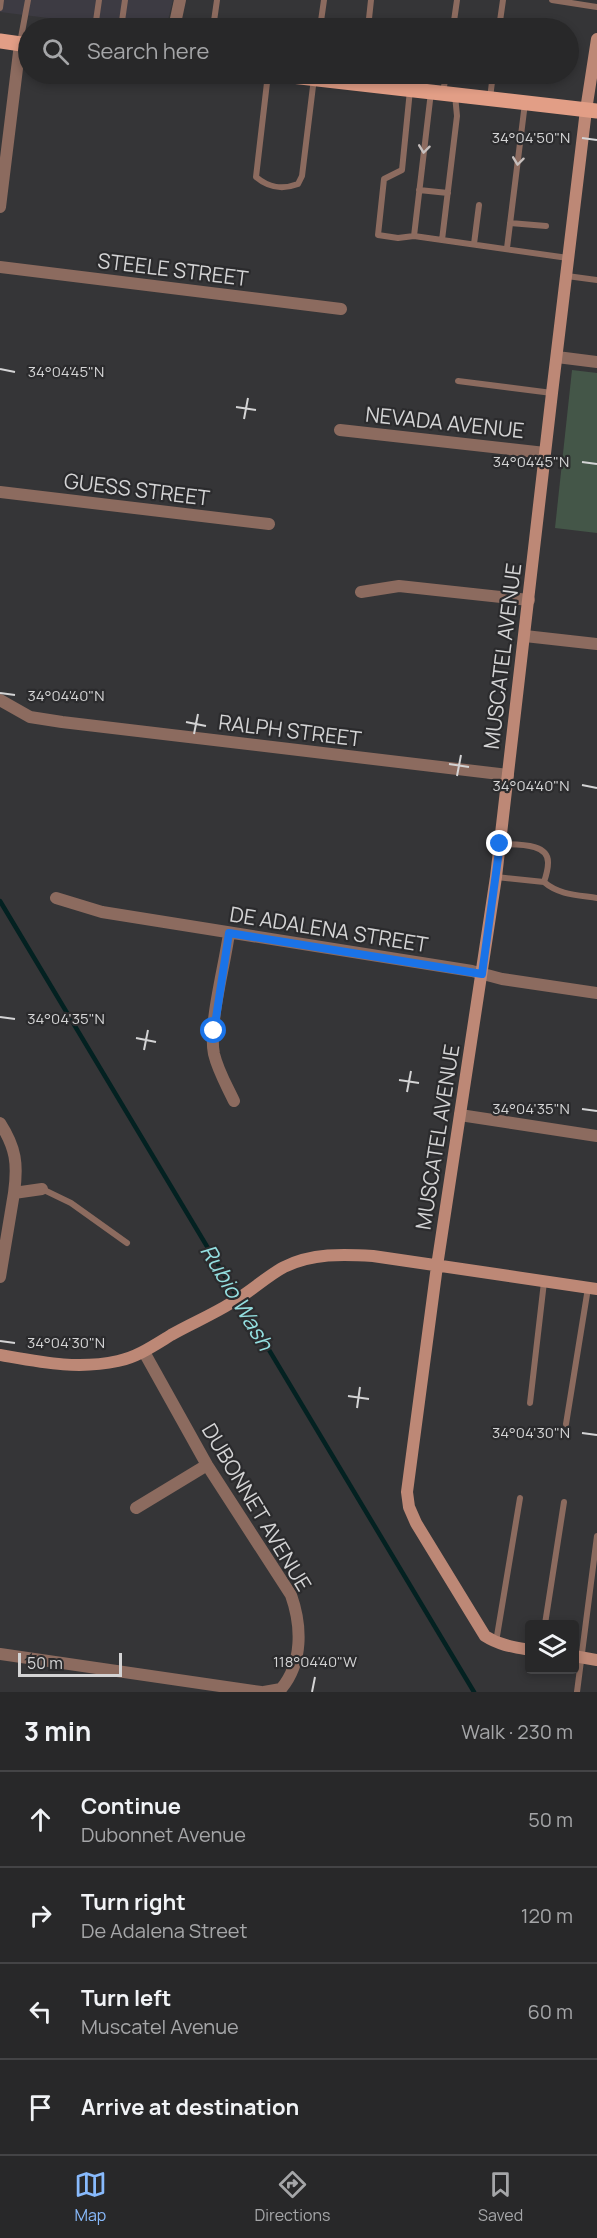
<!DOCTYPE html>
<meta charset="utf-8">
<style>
body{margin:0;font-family:Manrope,sans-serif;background:#303031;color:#f1f3f6}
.controls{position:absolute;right:18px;bottom:18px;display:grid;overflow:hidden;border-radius:6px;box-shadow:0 3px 9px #0003}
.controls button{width:54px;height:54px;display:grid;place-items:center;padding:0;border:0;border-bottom:2px solid #444446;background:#282829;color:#f1f3f6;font:30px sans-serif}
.scale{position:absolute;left:18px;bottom:15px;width:104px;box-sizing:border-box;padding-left:6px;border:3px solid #d4d4d5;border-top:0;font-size:16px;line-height:21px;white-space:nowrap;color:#d4d4d5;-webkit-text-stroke:4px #2b2b2d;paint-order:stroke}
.stop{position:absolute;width:18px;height:18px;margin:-14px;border:4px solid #1a73e8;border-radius:50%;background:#fff}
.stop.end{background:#1a73e8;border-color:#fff;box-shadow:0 2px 6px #0008}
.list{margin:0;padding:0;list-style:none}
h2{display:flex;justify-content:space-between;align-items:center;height:78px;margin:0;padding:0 24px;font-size:26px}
h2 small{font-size:20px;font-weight:400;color:#a5a6a8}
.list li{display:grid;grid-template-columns:39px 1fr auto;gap:18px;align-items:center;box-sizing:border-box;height:96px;padding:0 24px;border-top:2px solid #444446}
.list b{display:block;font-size:22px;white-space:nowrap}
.list p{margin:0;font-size:20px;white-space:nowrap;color:#a5a6a8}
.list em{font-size:20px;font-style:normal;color:#a5a6a8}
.icon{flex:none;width:33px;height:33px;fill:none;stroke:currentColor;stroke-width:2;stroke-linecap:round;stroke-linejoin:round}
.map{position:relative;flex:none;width:597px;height:1692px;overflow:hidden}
.search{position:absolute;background:#282829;box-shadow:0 3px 9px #0003;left:18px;right:18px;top:18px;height:66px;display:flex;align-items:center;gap:15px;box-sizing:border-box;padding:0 21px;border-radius:33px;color:#a5a6a8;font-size:22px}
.sheet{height:462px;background:#282829}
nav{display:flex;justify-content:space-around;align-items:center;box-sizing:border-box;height:84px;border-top:2px solid #444446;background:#282829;font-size:16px;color:#a5a6a8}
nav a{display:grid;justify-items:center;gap:3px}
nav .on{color:#88bafc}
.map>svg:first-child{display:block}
</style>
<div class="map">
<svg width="597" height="1692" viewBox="0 0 597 1692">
<rect width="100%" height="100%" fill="#353537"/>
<path fill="#3d3b43" d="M0,0H173L166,28H128L0,12Z"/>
<path fill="#445648" d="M572,370L597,373V533L555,528Z"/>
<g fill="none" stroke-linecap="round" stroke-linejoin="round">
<path stroke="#032121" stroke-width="4.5" d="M0,901L474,1692"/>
<path stroke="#8c6b5f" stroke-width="6" d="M552,0L597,7
M0,8L1,0
M95,28L99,0
M121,28L125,0
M213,28L217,0
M320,28L324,0
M368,28L371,0
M453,28L457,0
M499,28L503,0
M20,43L28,0
M268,74L256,177C269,188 282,190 298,184L302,176L314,78
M410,90L402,170L384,179L378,235L398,238L414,236
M431,92L414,236L442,240L457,116L455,95
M443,93L446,74
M490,98L493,74
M419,190L448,193
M510,223L546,226
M442,240L568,258
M474,244L479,205
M507,248L525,103
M567,276L597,280
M458,381L552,393
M496,877L544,882C546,876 548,869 548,863C549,842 515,845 500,844
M544,882C559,895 578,895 597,898
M42,1189L71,1203L127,1243
M530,1403L544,1282
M566,1424L588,1288
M545,1624L564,1502
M496,1642L520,1498
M577,1692L597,1536"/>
<path stroke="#8c6b5f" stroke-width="12" d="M174,28L180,0
M0,207L20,44
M0,267L341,309
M557,357L597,362
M340,430L545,453
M0,492L269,524
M361,592L399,586L529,600
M525,636L597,644
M0,700L30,717L62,722L508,775
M56,898L102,912L472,971L502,979L597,993
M229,933C225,965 208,1025 214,1054C218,1071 227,1086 234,1101
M460,1115L597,1136
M0,1123C16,1148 18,1164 14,1193L42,1189
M0,1277L14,1193
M144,1352L207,1465L291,1595C302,1626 303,1663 281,1689L264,1692
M136,1508L207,1465
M0,1654L261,1692"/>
<path stroke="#bd8876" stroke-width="12" d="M0,1355C40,1362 77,1370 118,1361C137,1357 153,1346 171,1335C190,1324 212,1315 231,1303C249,1293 267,1276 284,1267C312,1253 343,1254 373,1256L597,1289
M530,1650C513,1647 499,1645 485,1636L416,1523L409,1507L407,1492L437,1266L496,877L552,393L586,110L597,39
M574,1656L597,1660"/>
<path stroke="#e29e86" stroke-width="15" d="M0,41L28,45
M274,74L597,111"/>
</g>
<defs><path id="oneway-chevron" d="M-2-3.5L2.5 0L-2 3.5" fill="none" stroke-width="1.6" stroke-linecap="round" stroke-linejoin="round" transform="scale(1.5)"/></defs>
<g stroke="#c6bfbd">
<use href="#oneway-chevron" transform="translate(424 149) rotate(97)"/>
<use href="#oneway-chevron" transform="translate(518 161) rotate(97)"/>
</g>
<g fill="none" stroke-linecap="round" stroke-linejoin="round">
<path stroke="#1a73e8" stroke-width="8" d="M214,1031L229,933L482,974L500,844"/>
</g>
<path fill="none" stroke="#d4d4d5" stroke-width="2" d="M582,138L597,140M0,369L15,372M236,407L256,410M244,419L248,398M582,462L597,464M0,693L15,695M186,722L206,726M194,734L198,714M449,764L469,767M457,776L461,755M582,785L597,788M0,1017L15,1019M136,1038L156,1042M144,1050L148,1030M399,1080L419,1083M407,1092L411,1071M582,1109L597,1111M0,1341L15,1343M348,1396L369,1399M357,1408L360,1387M582,1433L597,1435M312,1692L315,1677"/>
<g text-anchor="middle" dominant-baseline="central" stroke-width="4.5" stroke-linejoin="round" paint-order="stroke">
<g font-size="21" fill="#d4d4d5" stroke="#2b2b2d">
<text transform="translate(173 269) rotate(7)">STEELE STREET</text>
<text transform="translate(445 422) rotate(6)">NEVADA AVENUE</text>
<text transform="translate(137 489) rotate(7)">GUESS STREET</text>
<text transform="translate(502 656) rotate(-83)">MUSCATEL AVENUE</text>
<text transform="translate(290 730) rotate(7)">RALPH STREET</text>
<text transform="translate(329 929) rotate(9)">DE ADALENA STREET</text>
<text transform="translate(437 1137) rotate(-81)">MUSCATEL AVENUE</text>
<text transform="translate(257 1507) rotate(59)">DUBONNET AVENUE</text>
</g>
<g font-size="22" font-style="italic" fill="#93dedf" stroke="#2b2b2d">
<text transform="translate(237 1297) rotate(59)">Rubio Wash</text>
</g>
</g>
<g font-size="15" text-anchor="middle" fill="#d4d4d5" stroke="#2b2b2d" stroke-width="4.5" stroke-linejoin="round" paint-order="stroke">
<text x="531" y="143">34°04'50"N</text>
<text x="66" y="377">34°04'45"N</text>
<text x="531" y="467">34°04'45"N</text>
<text x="66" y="701">34°04'40"N</text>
<text x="531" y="791">34°04'40"N</text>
<text x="66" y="1024">34°04'35"N</text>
<text x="531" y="1114">34°04'35"N</text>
<text x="66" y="1348">34°04'30"N</text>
<text x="531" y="1438">34°04'30"N</text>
<text x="315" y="1667">118°04'40"W</text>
</g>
</svg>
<div class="controls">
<button><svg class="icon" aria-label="layers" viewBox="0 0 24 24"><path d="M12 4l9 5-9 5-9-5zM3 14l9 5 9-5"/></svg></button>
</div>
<div class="scale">50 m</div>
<div class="stop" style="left:214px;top:1031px"></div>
<div class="stop end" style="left:500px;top:844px"></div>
<div class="search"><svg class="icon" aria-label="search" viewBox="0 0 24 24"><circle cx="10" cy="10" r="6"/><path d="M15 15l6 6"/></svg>Search here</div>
</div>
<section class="sheet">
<h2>3 min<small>Walk · 230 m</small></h2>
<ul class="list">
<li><svg class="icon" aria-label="ahead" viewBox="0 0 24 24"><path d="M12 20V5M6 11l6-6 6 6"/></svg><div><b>Continue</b><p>Dubonnet Avenue</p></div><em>50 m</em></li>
<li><svg class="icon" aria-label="right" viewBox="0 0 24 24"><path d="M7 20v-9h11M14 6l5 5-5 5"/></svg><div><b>Turn right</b><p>De Adalena Street</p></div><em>120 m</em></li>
<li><svg class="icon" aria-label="left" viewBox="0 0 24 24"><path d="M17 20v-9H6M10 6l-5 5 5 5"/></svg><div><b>Turn left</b><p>Muscatel Avenue</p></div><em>60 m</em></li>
<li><svg class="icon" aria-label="arrive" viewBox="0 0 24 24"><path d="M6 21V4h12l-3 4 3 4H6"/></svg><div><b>Arrive at destination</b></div></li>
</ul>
</section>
<nav>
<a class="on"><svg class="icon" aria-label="map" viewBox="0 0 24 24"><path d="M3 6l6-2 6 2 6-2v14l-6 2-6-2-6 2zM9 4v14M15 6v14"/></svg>Map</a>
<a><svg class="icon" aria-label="directions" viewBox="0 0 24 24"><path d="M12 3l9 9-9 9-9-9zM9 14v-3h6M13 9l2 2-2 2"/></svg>Directions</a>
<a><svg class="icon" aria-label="saved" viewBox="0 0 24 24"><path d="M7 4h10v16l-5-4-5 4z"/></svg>Saved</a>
</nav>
